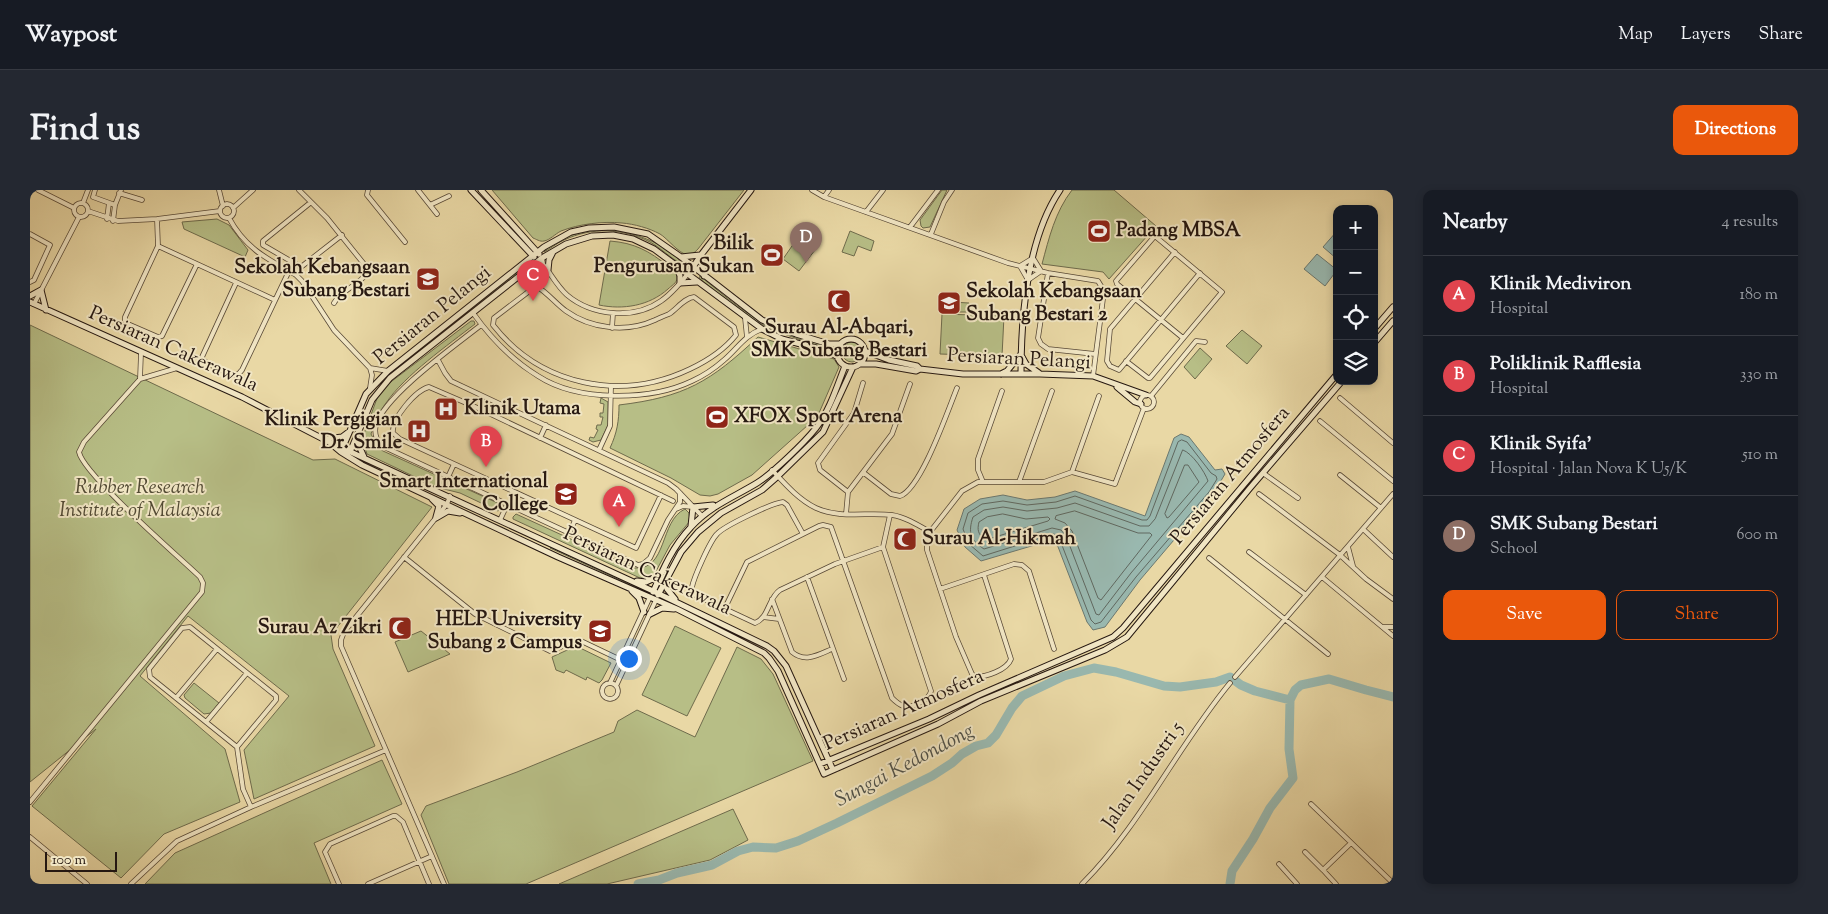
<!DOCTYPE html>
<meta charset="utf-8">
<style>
body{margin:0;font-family:"Sorts Mill Goudy",serif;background:#242831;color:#f1f3f6}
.controls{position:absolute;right:15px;top:15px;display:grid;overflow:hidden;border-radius:10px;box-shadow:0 2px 8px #0003}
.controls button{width:45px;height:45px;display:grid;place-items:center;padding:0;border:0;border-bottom:1px solid #363941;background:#171b24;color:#f1f3f6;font:25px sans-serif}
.scale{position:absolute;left:15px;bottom:12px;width:72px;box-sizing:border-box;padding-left:5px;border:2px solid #261811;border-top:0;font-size:14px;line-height:18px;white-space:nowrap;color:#261811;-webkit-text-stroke:4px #f1e6c4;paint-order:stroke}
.you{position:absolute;left:598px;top:468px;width:18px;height:18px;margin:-12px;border:4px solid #fff;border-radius:50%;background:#1a73e8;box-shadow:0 0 0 8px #1a73e833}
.badge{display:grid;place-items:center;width:32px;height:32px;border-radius:50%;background:#ea580c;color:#fff;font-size:16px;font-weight:700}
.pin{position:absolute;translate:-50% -41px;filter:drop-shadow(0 1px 2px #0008)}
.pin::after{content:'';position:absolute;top:26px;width:18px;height:15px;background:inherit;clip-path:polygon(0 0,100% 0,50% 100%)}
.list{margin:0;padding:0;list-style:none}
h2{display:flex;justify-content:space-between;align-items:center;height:65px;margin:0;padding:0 20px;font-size:21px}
h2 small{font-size:16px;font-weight:400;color:#9ea1a6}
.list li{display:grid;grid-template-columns:32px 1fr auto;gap:15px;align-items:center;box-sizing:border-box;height:80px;padding:0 20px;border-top:1px solid #363941}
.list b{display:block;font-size:19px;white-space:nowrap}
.list p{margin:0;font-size:16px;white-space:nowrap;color:#9ea1a6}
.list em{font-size:16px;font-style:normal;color:#9ea1a6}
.actions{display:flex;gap:10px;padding:15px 20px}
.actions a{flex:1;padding:11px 0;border:1px solid #ea580c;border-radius:10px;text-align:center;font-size:18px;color:#ea580c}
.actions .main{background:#ea580c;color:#fff}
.icon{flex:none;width:28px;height:28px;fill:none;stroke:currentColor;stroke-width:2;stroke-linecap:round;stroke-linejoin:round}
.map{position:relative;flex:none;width:1363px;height:694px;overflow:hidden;border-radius:10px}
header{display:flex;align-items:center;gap:30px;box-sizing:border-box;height:70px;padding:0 25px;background:#171b24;border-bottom:1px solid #363941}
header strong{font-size:24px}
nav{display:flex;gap:28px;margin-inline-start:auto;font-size:18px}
.intro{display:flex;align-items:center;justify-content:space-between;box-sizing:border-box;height:120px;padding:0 30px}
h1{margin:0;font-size:35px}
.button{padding:12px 22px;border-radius:10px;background:#ea580c;color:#fff;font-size:18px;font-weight:700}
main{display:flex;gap:30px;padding:0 30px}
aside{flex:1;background:#171b24;border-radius:10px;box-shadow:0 2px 8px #0003}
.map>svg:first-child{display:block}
</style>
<header>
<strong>Waypost</strong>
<nav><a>Map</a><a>Layers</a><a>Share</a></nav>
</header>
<div class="intro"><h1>Find us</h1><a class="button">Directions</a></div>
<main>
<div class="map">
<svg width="1363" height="694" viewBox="0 0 1363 694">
<rect width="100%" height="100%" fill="#e9d8a5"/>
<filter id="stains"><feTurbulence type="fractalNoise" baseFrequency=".004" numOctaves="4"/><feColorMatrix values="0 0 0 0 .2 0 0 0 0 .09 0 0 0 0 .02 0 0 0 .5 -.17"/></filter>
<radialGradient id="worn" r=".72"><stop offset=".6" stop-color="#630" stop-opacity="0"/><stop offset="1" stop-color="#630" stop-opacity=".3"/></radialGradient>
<path fill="#b7be86" stroke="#6e6b4c" d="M462,0H714L668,59C665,62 662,65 658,65C649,64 637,48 630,44C619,38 604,34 592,33C573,31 549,34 531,41C525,44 520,50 514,51C510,52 506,49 503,48Z
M912,0H917L900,37L893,38L891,36L890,30Z
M1042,0H1084L1126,36L1079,89L1073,82L1012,74C1019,48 1025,22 1042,0Z
M187,29L199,35L218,60L215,67L154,39L152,32Z
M573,39C598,40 638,53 652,74C641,69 631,58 620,52C592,38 562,37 534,50C527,53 520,59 514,62C528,46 553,41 573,39Z
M820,41L844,51L841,61L828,56L824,66L812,62Z
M771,43L788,56L769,81L753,69Z
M580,51C605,53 619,61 638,76C642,79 647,82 647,88C647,93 641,96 638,99C619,116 593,120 569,115Z
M499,72L500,74L369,178L367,176Z
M670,86C694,105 718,127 746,139C765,147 785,151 805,156L804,161C780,152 754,146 731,134C709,122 689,104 669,88Z
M921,112L939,113L937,122H920Z
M912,124L974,126L972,166L910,164Z
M441,131H444L445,134C418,155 375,185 356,213C349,222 345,233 341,244L348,258L353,261L472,315V318L468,321L430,303L406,297L337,264L332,249L349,203L362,191Z
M0,135L283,270L305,269L402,317L301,445L303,459L345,556L224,609L214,560L259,506L158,426L110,486L195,559L210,612L134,644L91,688L2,616L66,539L0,592Z
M1212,140L1232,156L1217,174L1196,156Z
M728,147L804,169L809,177L789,223L778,235L722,285L688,304L680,306L670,305L641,288L580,258C587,243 589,231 589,215C655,207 680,192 728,147Z
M812 162a10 10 0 1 1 20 0a10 10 0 1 1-20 0Z
M1170,158L1182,169L1165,189L1154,177Z
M571,208L578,212V235L571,250L563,252L559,250L560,247L564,248L568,240L566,239L567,235H571L573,227H570V223H573L574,214L570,213Z
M655,319L659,323L660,331L640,355L624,385L620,388H610L483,329V327L486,324L604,378C638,381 629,331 655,319Z
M521,357L617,401L616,402L520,358Z
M645,436L691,458L657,526L612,505Z
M391,441L420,464L378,482L365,452Z
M546,456L581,473L572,490L569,493L557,487L556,490L536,480L534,483L526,480L522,467Z
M707,457L731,469L743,484L783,571L496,694H419L391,625L396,616L487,582L584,542L588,531L607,520L665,547Z
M164,493L189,513L181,523L174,524L155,508L154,505Z
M352,570L372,614L284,653L301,694H115L145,663Z
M703,619L718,650L680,670L577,694H529Z"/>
<path fill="#99b8af" stroke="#6b7870" d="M1307,41V69L1293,57Z
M1287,64L1307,80L1295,96L1274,79Z
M1151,244L1159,247L1185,280L1192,279L1195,284L1183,304L1110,390L1075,437L1063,440L1057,432L1025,349L951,371L935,357L927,340L934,319L950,309L973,305L997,310L1025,307L1045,301L1115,326L1144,248Z"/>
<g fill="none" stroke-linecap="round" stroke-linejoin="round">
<path stroke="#606860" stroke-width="1" d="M1152,250L1157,252L1181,283L1186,286L1187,289L1179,302L1106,387L1071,432L1065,434L1061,430L1028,345L1023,344L953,366L939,354L933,339L938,323L952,314L973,311L997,315L1026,312L1045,306L1112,330H1117L1120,326L1148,252Z
M1153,260C1162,263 1175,282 1178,291L1101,383L1069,425L1066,424L1036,346L1031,340L1022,338L954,359C940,350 938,342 943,327L954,320L973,317L997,321L1027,318L1045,313L1110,336H1119L1125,329Z
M1155,275H1158L1169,292L1139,327L1137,328L1135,324Z
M1045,321L1108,343H1120L1122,345L1071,410L1068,408L1042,341L1035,333L1025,329L1026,326Z
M973,324L996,329L1018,327L1020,329L1018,331L955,350C948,344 947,340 949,332L957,327Z"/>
<path stroke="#99b8af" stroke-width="9" d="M608,694L629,690L647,683L682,675L708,661L723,657L746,658L768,651L807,633L902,586L922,573L932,564L946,556L958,553L966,545L982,518L992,506L1034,486L1064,478L1086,482L1134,496L1150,497L1186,492L1200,487L1211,495L1225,501L1260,510L1265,500L1271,495L1299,489L1336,500L1363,507
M1200,694L1202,681L1223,649L1240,618L1263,588L1259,559L1260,510"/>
<g stroke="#574836" stroke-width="5.5">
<path id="street" d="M8,0L44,18
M65,0L63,7L85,15
M189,0L193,16
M269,0L297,28L338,79C334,94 311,99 304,113
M338,0L337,5L375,52
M388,0L407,24
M782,0L794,7L978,73L1018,83L1068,91L1074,101L1063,186
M89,3L112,10
M794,7L799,0
M44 20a7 7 0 1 1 14 0a7 7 0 1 1-14 0Z
M53,13L58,0
M280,13L233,51V55L271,77L312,45
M190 21a7 7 0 1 1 14 0a7 7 0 1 1-14 0Z
M400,15L419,6
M203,18L223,0
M58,21L88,31L127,29L190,21
M836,22L853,0
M199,28C215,58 237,69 266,85L272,91L304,140L340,178L342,185L340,198
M77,29L79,13
M127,29L128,56L95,127V131L98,134L128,147L132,146L167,74
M83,31L85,15L91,0
M880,37L908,0
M0,44L20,55L4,90L0,92
M901,44L914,12L922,0
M128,56L245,110
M1145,62L1080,139L1077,171L1080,176L1089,180L1170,83
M512,68L513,74C521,84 527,96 537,105C562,126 604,130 631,111C644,102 654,89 663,77
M990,76L998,90L1011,81
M990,76L1003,68L1011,81
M1018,83L1008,148L1011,154L1018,159L1065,164
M206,93L172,167L173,170C178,174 198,184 205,185C209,185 209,183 212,180L259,81
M506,96C517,102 526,114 536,121C561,139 597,143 625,130C629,128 634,126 639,124C647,119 654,108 664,107L704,137L706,145C694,160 677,171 660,179C591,212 511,196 463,135L464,128Z
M4,114L49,27
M443,123C460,147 482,170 508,186C548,212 620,211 662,191C673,186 685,178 694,170C707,159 715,145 732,139
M715,128L717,147
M451,135C426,155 355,205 346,235C344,243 346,250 352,256L608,375L613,374L620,368L638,330L650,312V303
M582,138L583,123
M408,170L415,183L421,191L638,293L646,299L672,326
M1096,171L1118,188H1120L1192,102L1126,47H1124L1086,91L1087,94L1153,148
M340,178L358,181
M110,189L111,163
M1110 212a7 7 0 1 1 14 0a7 7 0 1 1-14 0Z
M1121,206L1166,151L1175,152
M1310,208L1363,253
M1290,231L1363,291
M510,248L516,235
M569,260L580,236L581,196
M742,280C755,294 769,310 786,318C810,329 837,322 862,325C875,327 888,335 900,342
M1042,282L1069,206
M834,283L861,304L870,306C891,299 918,220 927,198
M1233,283L1268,308
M1310,285L1351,318
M418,287L424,274
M953,292L948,280V269L972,201
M989,292L1022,201
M818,302L790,280L788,273L824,223L833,193
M1229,304L1310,365L1336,389L1363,409
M631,305L606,358L370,249L363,243C361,229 386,200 399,197L450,219L643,311
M646,319L653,316L663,317
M816,324L818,302L862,244L880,194
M470,330L477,315
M1333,339L1363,367
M539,344L545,330
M773,344L757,315L753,312C742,313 694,336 687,344C680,351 664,387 662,397C661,400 662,401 663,404L725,433C739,428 738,408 750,400L805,374L853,357
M1318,357L1323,376
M1219,362L1276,405
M374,367L445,424L520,461L549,450L591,470
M1179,368L1298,464
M954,385L981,469C977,480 956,487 945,487L942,484L926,447L897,360V353L900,342L932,301L948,292H1014L1042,282L1085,294L1114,218
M777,387L814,489
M1292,387L1363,446
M910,399L984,374L992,375L999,381L1024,459
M742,409L762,462C775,473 788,465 802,459
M694,420L717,372L789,336L793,335L801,337L862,508C865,511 868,514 873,516C882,519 899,510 901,501L853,357L860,325
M733,427L749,429
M1353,437H1363
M1205,487L1363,304
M580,493L620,407
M572 501a8 8 0 1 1 16 0a8 8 0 1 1-16 0Z
M586,496L626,410
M146,508L187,459
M176,532L217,483
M207,557L246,510V506L160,437L152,438L119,479L120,487L207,557L213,599L221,617
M0,612L172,402L173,393L170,387C149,367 53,284 49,262L54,252L110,189L147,178
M1281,614L1363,693
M0,647L57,694
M1275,662L1293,680L1321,653
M1249,674L1267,694
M1293,680L1306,694
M101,694L147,651L221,617L356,560
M309,694L295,662L300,654L363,626H366L373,632L399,694
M338,694L402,666
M414,694L311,456V450L314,442L417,314L420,306
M1052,694C1111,635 1147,557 1200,493"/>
</g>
<g stroke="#261811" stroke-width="7">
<path id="secondary" d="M441,0L504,67
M451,0L509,64
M671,65L674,86
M651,67L670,65
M647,77L650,86V93L667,92
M663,77L671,65L721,0
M501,78L518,80L519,70L523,62
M0,106L11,100L16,120
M0,112L212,207L299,252L623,401L737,456L744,461L756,476L803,580
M1344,139L1363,117
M807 163a14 14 0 1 1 28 0a14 14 0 1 1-28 0Z
M1344,153L1363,131
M835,161L859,170L887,176L890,179
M991,165L996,174L1009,183
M831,174H846L886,181L890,179L933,184H1010L1063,186L1116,205
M971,184L977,181L991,164
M991,184C991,126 997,49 1030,0
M1087,197L1105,212L1111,214
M296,249L312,247L320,241
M326,249L334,267
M299,252L311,262L332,275L528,367L647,419L734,463L739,468L748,481L794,584L908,534L951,511L1075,460L1097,447L1220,298L1312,191
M312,259L336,204L358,181L514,57L541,42L559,38L584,37L618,44L651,67L732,130L766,144L799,154H811
M320,262L342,210L360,188L512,68L536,54L562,46L583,45L603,49L624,59L732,139L752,149L800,162L808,167
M402,309L409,316L406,327
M406,328L418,321L430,323
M661,336L663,317L683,315
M636,390L637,399L645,409
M607,391L616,392L629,386
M602,401L609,408L614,422
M623,402C633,379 643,356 661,337C680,316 704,307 727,293C743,283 774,253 786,238C800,220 807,196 815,176
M628,405L651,362L668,342L691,323L732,300L748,286L793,242L823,177
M620,424L632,418L644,419
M790,574L899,529L949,505L1083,447L1093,438L1307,184"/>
</g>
<use href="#street" stroke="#f1e6c4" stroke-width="4"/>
<use href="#secondary" stroke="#f1e6c4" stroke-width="5"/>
</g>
<defs>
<g id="stadium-square" transform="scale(1.25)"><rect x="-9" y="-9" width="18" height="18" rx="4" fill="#8f2418" stroke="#f1e6c4"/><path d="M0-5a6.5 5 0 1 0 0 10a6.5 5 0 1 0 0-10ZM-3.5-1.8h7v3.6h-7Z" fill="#fff"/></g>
<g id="school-square" transform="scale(1.25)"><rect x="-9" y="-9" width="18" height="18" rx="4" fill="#8f2418" stroke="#f1e6c4"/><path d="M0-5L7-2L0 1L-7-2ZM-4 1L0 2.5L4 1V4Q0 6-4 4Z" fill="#fff"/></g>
<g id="mosque-square" transform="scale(1.25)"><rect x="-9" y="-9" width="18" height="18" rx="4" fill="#8f2418" stroke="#f1e6c4"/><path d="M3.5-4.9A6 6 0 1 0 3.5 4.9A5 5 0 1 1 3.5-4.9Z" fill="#fff"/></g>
<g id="hospital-square" transform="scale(1.25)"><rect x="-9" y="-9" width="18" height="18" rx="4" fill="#8f2418" stroke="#f1e6c4"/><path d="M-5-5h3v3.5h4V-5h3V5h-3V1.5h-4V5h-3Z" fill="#fff"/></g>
<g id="university-square" transform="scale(1.25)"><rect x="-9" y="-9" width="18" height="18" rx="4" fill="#8f2418" stroke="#f1e6c4"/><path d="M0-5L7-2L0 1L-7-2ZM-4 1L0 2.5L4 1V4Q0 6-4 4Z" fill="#fff"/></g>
</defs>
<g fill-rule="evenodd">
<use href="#stadium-square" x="1069" y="41"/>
<use href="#stadium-square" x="742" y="65"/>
<use href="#school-square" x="398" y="89"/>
<use href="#mosque-square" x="809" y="111"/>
<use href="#school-square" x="919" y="113"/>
<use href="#hospital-square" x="416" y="219"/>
<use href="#stadium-square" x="687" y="227"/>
<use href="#hospital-square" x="389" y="241"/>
<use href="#university-square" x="536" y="304"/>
<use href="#mosque-square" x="875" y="349"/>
<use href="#mosque-square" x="370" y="438"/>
<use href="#university-square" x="570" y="441"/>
</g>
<g text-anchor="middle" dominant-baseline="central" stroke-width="4" stroke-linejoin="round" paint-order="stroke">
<g font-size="20" font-weight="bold" fill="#261811" stroke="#f1e6c4" text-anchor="end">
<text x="1086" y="41" text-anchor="start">Padang MBSA</text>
<text x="724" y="54">Bilik<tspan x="724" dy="23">Pengurusan Sukan</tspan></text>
<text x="380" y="78">Sekolah Kebangsaan<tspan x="380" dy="23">Subang Bestari</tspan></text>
<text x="936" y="102" text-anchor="start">Sekolah Kebangsaan<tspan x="936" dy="23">Subang Bestari 2</tspan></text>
<text x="809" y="138" text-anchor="middle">Surau Al-Abqari,<tspan x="809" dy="23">SMK Subang Bestari</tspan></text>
<text x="434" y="219" text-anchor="start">Klinik Utama</text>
<text x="704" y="227" text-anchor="start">XFOX Sport Arena</text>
<text x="372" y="230">Klinik Pergigian<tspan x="372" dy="23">Dr. Smile</tspan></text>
<text x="518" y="292">Smart International<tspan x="518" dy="23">College</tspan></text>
<text x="892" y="349" text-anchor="start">Surau Al-Hikmah</text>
<text x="552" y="430">HELP University<tspan x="552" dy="23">Subang 2 Campus</tspan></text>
<text x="352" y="438">Surau Az Zikri</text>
</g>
<g font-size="20" fill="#261811" stroke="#f1e6c4">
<text transform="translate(403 126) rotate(-39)">Persiaran Pelangi</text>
<text transform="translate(143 160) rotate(24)">Persiaran Cakerawala</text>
<text transform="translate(989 170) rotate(3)">Persiaran Pelangi</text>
<text transform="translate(1201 286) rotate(-50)">Persiaran Atmosfera</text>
<text transform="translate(617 382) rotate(25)">Persiaran Cakerawala</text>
<text transform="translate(874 521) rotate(-24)">Persiaran Atmosfera</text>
<text transform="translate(1114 586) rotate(-55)">Jalan Industri 5</text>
</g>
<g font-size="20" font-style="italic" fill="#524a34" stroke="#f1e6c4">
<text x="110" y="298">Rubber Research<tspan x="110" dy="23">Institute of Malaysia</tspan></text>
</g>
<g font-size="21" font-style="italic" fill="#4e5048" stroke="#f1e6c4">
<text transform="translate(875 576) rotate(-28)">Sungai Kedondong</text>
</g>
</g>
<rect width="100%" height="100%" filter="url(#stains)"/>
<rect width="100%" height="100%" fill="url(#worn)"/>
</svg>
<div class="controls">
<button>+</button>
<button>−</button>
<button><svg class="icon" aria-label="locate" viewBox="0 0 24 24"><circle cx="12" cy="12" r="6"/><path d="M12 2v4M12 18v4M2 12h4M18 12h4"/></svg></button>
<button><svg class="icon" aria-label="layers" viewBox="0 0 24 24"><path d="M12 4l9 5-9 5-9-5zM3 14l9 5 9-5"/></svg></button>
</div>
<div class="scale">100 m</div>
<div class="you"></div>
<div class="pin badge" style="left:589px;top:337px;background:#e0444e">A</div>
<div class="pin badge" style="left:456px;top:277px;background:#e0444e">B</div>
<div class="pin badge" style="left:503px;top:111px;background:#e0444e">C</div>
<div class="pin badge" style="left:776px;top:73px;background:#8d6e63">D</div>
</div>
<aside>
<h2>Nearby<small>4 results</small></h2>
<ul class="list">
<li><span class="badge" style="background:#e0444e">A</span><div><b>Klinik Mediviron</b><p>Hospital</p></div><em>180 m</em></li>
<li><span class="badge" style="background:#e0444e">B</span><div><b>Poliklinik Rafflesia</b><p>Hospital</p></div><em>330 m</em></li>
<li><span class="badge" style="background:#e0444e">C</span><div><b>Klinik Syifa'</b><p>Hospital · Jalan Nova K U5/K</p></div><em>510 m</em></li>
<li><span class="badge" style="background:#8d6e63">D</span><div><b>SMK Subang Bestari</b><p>School</p></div><em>600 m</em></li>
</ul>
<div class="actions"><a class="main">Save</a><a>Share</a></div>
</aside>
</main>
